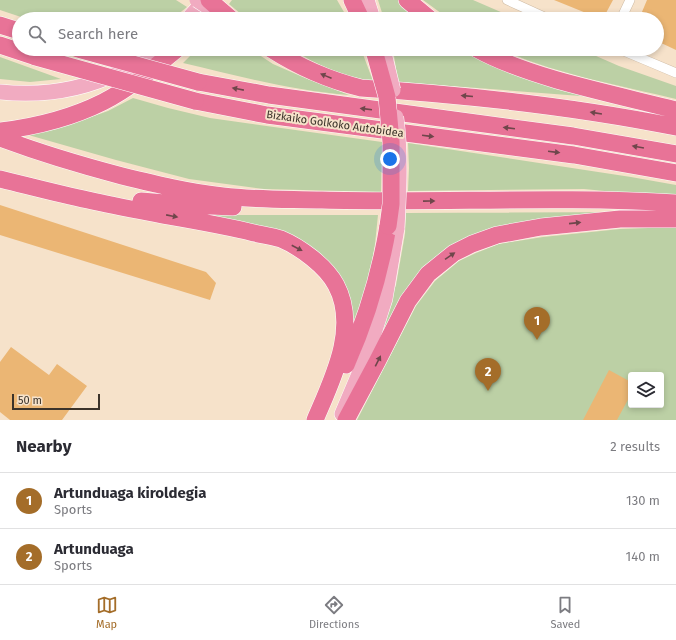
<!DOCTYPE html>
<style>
body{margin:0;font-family:"Fira Sans",sans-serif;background:#f7f7f7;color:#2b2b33}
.controls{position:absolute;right:12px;bottom:12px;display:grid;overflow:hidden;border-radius:4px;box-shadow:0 2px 6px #0003}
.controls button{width:36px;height:36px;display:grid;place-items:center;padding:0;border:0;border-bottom:1px solid #e1e1e2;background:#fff;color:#2b2b33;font:20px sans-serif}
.scale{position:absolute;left:12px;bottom:10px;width:88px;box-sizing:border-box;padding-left:4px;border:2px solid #3b332a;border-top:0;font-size:11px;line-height:14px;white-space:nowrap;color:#3b332a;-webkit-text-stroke:3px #f6e2ca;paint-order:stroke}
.you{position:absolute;left:390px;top:159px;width:14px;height:14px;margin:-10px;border:3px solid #fff;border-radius:50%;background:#1a73e8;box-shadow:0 0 0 6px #1a73e833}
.badge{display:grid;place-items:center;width:26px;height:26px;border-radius:50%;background:#a46d29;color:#fff;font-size:13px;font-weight:700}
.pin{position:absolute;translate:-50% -33px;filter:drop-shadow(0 1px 2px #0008)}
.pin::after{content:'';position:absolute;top:21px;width:14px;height:12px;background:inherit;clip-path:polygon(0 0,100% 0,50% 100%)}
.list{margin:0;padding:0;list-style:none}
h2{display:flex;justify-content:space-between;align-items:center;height:52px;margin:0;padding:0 16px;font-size:17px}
h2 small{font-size:13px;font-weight:400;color:#7c7c81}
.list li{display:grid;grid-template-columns:26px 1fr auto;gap:12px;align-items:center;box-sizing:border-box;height:56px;padding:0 16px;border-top:1px solid #e1e1e2}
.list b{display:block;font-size:15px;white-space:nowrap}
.list p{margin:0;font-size:13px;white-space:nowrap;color:#7c7c81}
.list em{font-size:13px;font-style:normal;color:#7c7c81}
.icon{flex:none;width:22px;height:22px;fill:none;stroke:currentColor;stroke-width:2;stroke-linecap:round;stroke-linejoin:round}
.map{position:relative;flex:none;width:676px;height:420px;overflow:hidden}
.search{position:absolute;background:#fff;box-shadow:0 2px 6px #0003;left:12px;right:12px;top:12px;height:44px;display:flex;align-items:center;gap:10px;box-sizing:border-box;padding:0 14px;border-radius:22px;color:#7c7c81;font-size:15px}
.sheet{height:164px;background:#fff}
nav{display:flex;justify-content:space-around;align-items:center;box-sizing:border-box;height:56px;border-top:1px solid #e1e1e2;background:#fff;font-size:11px;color:#7c7c81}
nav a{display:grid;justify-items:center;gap:2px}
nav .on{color:#a46d29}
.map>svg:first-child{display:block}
</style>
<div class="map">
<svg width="676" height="420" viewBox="0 0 676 420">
<rect width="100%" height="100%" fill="#f6e2ca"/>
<path fill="#bcd0a5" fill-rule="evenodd" d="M0,0H176L187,7L172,19H27L0,10Z
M232,0H337L348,19H247L229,4Z
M378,0H398L419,19H384Z
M423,0H473L517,19H449Z
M197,49H250L273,64L305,78L349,95C293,91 238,76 183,63Z
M292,49H361L373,81C344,77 316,65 292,49Z
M393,49H464L492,65L594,97L398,82Z
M500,49H580L619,66L676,86V99C618,85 555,74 500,49Z
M0,57L61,79L30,82L0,79Z
M133,98L168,108L210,118L382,142L381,192L264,189L189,179L116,160L18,132L77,122L108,111Z
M408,143L631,177L676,185V198L584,189L408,191L409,168Z
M653,212L446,252L384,336L379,334L396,285L405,234L406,213Z
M197,214L229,215H378L375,244L370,272L353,330L325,261Z
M676,227V420H357L416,306L435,281L459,261L476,253L499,244L543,237L620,229ZM631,375H661V405H631Z"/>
<path fill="#ebb674" d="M554,0H613L606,13L603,16L596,17Z
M647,0H676V50L657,41V19H639Z
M0,205L206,272L216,283L210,300L0,235Z
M11,347L49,375L57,364L87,386L62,420H10L0,412V362Z
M609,370L631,382V394L617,420H583Z"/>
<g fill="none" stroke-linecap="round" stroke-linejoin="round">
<g stroke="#cebaa3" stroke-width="10">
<path id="street" d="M507,0L549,19
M621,19L630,0
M619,49L676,73"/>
</g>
<g stroke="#fff" stroke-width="16">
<path id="primary" d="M367,0L373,19
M188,19L205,0
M0,92C41,96 81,91 119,72C132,66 144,57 155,49
M342,414L367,355L385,299L397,228"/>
</g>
<g stroke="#fff" stroke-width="18">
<path id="highway" d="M352,0L361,19
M407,0L430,19
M0,25L19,31
M0,45L36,57
M271,49C299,67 329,80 361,88C467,95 572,106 676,127
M477,49C502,63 530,72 557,80C596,91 636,100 676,110
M198,82L269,95L573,136L676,154
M195,101L267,115L574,155L676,173
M0,131C34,127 71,118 103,102C129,89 154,68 177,49
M0,138C40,153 80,165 122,176C155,184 188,192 223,196C256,200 289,199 322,200C440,203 558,196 676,203
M0,179C29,186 59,194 88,200C114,206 142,211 168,216C197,221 226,226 254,233C263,235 272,236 281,239C300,247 326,266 336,285C359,328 332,380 315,420
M141,201L189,205L233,207
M346,365C366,320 380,274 388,226
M346,420L377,362L408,301L428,274L454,253L472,244L497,235L541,227L620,219H676"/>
</g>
<use href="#street" stroke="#fff" stroke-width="9"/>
<use href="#primary" stroke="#f1abc1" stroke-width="15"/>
<use href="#highway" stroke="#e87397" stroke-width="17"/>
<g stroke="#fff" stroke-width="16" stroke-linecap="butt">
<path id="primary-bridge" d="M197,0L217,13
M383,49L393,90
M396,117C401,154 399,191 397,228"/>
</g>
<g stroke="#fff" stroke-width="18" stroke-linecap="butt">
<path id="highway-bridge" d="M209,0L231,19
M78,49L198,82
M375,54L387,97L391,142V204L388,226
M36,57L195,101"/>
</g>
<use href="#primary-bridge" stroke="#f1abc1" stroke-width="15"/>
<use href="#highway-bridge" stroke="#e87397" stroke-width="17"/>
</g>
<defs><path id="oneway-solid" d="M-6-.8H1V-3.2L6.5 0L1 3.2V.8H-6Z"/></defs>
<g fill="#6f464b">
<use href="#oneway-solid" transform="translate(326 76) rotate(-158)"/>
<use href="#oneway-solid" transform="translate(238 89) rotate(-169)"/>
<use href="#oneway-solid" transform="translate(467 96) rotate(-175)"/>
<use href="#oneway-solid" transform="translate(366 109) rotate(-173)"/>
<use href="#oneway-solid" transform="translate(596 113) rotate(-171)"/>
<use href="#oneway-solid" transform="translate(509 128) rotate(-173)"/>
<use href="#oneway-solid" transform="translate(428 136) rotate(7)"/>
<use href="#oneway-solid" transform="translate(638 147) rotate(-170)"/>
<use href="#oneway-solid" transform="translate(554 152) rotate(7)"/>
<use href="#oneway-solid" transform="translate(429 201) rotate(-1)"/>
<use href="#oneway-solid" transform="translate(172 216) rotate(11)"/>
<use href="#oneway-solid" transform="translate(575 223) rotate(-6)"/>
<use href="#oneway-solid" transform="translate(297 248) rotate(28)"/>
<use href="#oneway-solid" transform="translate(450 256) rotate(-34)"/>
<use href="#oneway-solid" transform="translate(378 361) rotate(-63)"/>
</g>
<g text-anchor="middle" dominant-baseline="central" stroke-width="4" stroke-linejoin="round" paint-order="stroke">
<g font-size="11" fill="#3b332a" stroke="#f6e2ca">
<text transform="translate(335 124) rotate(8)">Bizkaiko Golkoko Autobidea</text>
</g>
</g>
</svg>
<div class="controls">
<button><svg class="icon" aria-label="layers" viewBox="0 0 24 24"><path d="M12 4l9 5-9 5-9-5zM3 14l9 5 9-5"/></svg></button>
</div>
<div class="scale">50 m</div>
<div class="you"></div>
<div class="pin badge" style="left:537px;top:340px">1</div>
<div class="pin badge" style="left:488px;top:391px">2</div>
<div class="search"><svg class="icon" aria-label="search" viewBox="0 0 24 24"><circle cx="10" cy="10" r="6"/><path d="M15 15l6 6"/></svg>Search here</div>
</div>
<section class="sheet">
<h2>Nearby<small>2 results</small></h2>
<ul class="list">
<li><span class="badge">1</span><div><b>Artunduaga kiroldegia</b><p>Sports</p></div><em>130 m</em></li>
<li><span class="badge">2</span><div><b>Artunduaga</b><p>Sports</p></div><em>140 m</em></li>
</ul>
</section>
<nav>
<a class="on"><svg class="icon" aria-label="map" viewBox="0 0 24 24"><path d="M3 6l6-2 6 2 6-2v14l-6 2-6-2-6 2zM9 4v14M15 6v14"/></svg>Map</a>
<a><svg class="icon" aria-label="directions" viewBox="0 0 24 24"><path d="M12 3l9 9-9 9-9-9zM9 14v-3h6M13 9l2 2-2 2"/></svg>Directions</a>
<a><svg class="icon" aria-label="saved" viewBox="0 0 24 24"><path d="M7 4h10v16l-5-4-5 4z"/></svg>Saved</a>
</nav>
